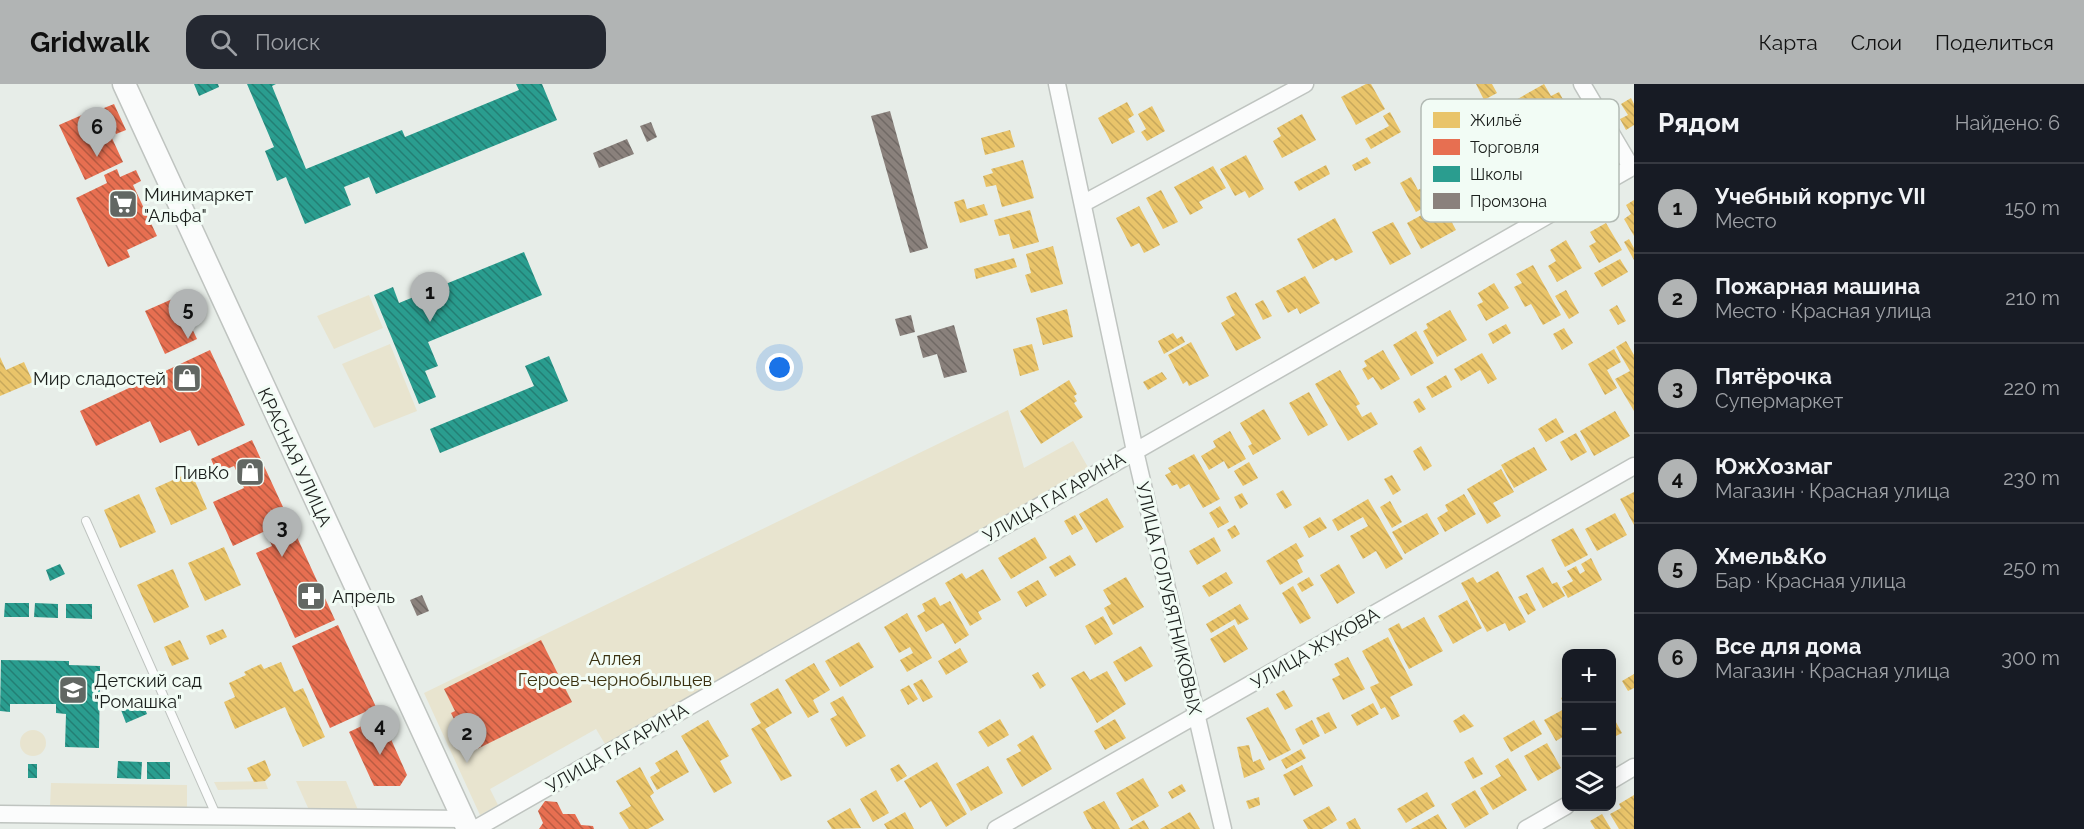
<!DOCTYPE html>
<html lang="ru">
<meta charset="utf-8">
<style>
body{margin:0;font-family:Raleway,sans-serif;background:#242831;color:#f1f3f6}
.controls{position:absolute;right:18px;bottom:18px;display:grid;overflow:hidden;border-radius:12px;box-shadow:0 3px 15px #0003}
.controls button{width:54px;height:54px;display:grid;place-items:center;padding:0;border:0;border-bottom:2px solid #363941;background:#171b24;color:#f1f3f6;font:30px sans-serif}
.you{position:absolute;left:780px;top:284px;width:21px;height:21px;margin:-15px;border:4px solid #fff;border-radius:50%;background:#1a73e8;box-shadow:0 0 0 9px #1a73e833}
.badge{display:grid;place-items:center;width:39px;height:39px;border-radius:50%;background:#b1b4b4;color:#111;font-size:20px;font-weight:700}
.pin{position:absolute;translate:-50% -50px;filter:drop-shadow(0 2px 3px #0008)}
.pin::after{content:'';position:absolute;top:32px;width:21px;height:18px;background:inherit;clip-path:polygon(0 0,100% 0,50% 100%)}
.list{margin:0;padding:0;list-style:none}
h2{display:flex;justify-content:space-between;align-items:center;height:78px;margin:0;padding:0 24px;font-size:26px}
h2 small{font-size:20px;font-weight:400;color:#9ea1a6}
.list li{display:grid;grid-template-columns:39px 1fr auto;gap:18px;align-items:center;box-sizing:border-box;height:90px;padding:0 24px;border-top:2px solid #363941}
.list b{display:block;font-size:22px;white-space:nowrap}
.list p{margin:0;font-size:20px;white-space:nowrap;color:#9ea1a6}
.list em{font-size:20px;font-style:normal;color:#9ea1a6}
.icon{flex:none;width:33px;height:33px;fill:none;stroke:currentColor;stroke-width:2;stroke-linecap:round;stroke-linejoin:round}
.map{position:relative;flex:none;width:1634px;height:745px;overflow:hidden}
header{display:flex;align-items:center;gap:36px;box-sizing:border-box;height:84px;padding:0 30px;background:#b1b4b4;color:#111}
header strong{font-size:28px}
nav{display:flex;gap:33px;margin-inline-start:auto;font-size:21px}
.search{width:420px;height:54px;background:#242831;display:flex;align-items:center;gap:15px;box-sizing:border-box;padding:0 21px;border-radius:18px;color:#9ea1a6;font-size:22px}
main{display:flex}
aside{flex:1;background:#171b24}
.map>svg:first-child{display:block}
</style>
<header>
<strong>Gridwalk</strong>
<div class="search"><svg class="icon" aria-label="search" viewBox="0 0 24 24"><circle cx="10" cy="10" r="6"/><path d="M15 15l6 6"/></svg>Поиск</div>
<nav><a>Карта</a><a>Слои</a><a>Поделиться</a></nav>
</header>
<main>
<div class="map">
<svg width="1634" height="745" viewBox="0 0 1634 745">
<defs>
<pattern id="homes-back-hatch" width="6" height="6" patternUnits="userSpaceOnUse" patternTransform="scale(1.5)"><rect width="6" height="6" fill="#e9c46a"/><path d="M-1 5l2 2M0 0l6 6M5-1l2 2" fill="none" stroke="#c7a85b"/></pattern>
<pattern id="shops-back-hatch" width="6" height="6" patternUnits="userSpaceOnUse" patternTransform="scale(1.5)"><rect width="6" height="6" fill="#e76f51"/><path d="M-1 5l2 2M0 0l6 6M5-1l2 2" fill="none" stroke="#ba5b42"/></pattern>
<pattern id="schools-back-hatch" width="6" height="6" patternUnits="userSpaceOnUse" patternTransform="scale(1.5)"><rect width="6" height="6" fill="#2a9d8f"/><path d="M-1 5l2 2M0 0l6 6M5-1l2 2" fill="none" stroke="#237f74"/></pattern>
<pattern id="industry-back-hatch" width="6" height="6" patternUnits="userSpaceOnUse" patternTransform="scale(1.5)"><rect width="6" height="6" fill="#8a817c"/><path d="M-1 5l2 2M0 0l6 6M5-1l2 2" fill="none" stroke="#706965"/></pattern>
</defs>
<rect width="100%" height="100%" fill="#e7ede8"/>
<path fill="#e8e4cf" d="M369,211L383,244L334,265L317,232Z
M390,260L417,327L374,344L342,280Z
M1008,326L1024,384L1073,357L1089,385L605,660L596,645L490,705L498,721L480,731L424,609Z
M20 659a13 13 0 1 1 26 0a13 13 0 1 1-26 0Z
M265,697L268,705L218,706L214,698Z
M296,697H346L358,726H309Z
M51,699L187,701V725L50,723Z"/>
<path fill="url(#homes-back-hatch)" d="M1366,0H1371L1385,25L1356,41L1341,13Z
M1476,0H1492L1497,9L1484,16Z
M1544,0L1551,12L1559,8L1587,60L1556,77L1542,52L1550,48L1535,21L1520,29L1514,17Z
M1631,14L1634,20V41L1626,46L1620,35L1628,31L1621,20Z
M1127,18L1134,31L1128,35L1135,48L1112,60L1098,34Z
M1152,22L1165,47L1147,57L1141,48L1146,45L1138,30Z
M1390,28L1401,48L1371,65L1365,55L1389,42L1383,32Z
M1302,30L1316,56L1282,74L1273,57L1281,52L1277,44Z
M1010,46L1015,63L985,71L981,54Z
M1246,71L1264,105L1249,114L1245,107L1235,112L1220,85Z
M1367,73L1371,79L1355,87L1352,81Z
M1023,76L1034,114L1002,123L996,101L986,103L983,92L993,89L991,85Z
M1326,81L1330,90L1299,107L1294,98Z
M1213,82L1226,104L1199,118L1203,124L1190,131L1174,103Z
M1411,93L1418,106L1430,100L1433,105L1436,103L1442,114L1416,128L1400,99Z
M1161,106L1178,138L1163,145L1146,114Z
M964,115L967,125L984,120L988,131L960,139L954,118Z
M1634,116V152L1624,135L1631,130L1626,121Z
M1442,120L1456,146L1421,165L1407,139Z
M1139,122L1160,161L1144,169L1139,159L1131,163L1116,134Z
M1030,126L1039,158L1013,165L1009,150L999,152L994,136Z
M1335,134L1353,168L1335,177L1333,174L1313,185L1297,155Z
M1393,138L1411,170L1390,181L1372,148Z
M1606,139L1622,166L1599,179L1589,162L1596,158L1590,148Z
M1629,155L1634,164V176L1624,158Z
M1566,156L1582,184L1557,198L1548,182L1556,177L1550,166Z
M1053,162L1063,200L1031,209L1025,191L1031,189L1026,170Z
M1014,174L1017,183L976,195L974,185Z
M1620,175L1628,188L1602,203L1594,189Z
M1533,181L1561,231L1543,241L1531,220L1525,223L1514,203L1522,199L1516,190Z
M1305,192L1320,219L1300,230L1297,224L1288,229L1276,207Z
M1494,199L1509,224L1486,237L1477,221L1483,218L1478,209Z
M1566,206L1579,229L1569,235L1555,212Z
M1236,208L1261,254L1236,267L1221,239L1235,231L1226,213Z
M1263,216L1272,232L1263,236L1255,220Z
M1617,221L1626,237L1618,241L1609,226Z
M1067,225L1073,253L1043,261L1036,234Z
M1450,226L1467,256L1437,273L1423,247L1428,244L1426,240Z
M1506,240L1511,249L1493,260L1488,250Z
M1564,244L1573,259L1562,266L1553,250Z
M1416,247L1434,279L1411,292L1393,261Z
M1173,249L1177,255L1182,252L1185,258L1164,270L1158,257Z
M1626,257L1634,271V327L1615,295L1630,287L1616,263Z
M1191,258L1209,292L1189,302L1187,297L1183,300L1168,271Z
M1032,260L1039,286L1020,292L1013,265Z
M1614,265L1621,278L1607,286L1617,304L1605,311L1588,280Z
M1383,266L1400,295L1381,306L1373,293L1368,296L1362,285L1367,282L1364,277Z
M1482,269L1497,295L1488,300L1480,286L1461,297L1454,285Z
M0,273L6,286L24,278L33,298L0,312Z
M1340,286L1360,320L1356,322L1362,333L1371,328L1378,340L1348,357L1315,300Z
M1162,288L1167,295L1148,306L1143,298Z
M1446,291L1452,303L1432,314L1426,303Z
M1069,296L1077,310L1074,312L1077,317L1074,319L1083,333L1041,360L1020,327Z
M1309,308L1328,341L1308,352L1289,319Z
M1419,314L1426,325L1419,329L1413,318Z
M1264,325L1281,355L1253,371L1248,362L1252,360L1240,339Z
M1615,327L1630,352L1594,372L1580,347Z
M1556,334L1564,348L1546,358L1538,345Z
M1230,347L1246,375L1228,385L1224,377L1209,386L1201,372L1216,363L1213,357Z
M1576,349L1587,368L1571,377L1560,358Z
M1421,362L1432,382L1424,387L1413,367Z
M1534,363L1547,386L1514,404L1501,381Z
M1194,370L1220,415L1203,424L1189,400L1180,405L1177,400L1172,402L1165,391L1171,388L1168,384Z
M1249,378L1258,394L1243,402L1234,387Z
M1501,385L1514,408L1493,419L1501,432L1487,440L1467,405Z
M191,388L207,425L171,441L155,404Z
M1392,391L1401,406L1393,411L1384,395Z
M1283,406L1292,421L1285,425L1276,410Z
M1634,408V441L1620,415Z
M1242,409L1248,420L1240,425L1234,413Z
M139,410L156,448L120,464L104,426Z
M1464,410L1476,430L1445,448L1437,434L1448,427L1445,421Z
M1107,414L1124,443L1096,459L1079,430Z
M1368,415L1403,475L1386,485L1376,467L1363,475L1350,452L1368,442L1363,433L1338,447L1332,436Z
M1390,417L1402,438L1392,444L1380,423Z
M1220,422L1229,438L1218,444L1209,429Z
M1427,429L1439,450L1405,470L1392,448Z
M1615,429L1627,451L1597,467L1585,445Z
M1075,431L1083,445L1072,451L1064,437Z
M1320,433L1327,444L1309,454L1303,443Z
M1235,441L1240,450L1232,455L1227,446Z
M1573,444L1588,471L1565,483L1551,456Z
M1035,453L1047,474L1011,495L998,474Z
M1214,453L1221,467L1197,481L1189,467Z
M1296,459L1304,472L1297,476L1303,488L1280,501L1266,477Z
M224,463L241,501L205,517L188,479Z
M1070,471L1076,481L1055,493L1049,483Z
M1591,474L1602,496L1568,514L1562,503L1573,497L1567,487L1576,482L1580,490L1585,487L1581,480Z
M1339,480L1355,509L1337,520L1320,491Z
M1543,483L1552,500L1557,498L1565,512L1543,524L1526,492Z
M173,485L189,523L154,539L137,501Z
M983,485L1001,516L978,528L982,535L970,542L945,499L962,489L966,495Z
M1498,487L1526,538L1509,547L1505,539L1487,548L1461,499L1473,493L1477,499Z
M1226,488L1233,499L1209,513L1202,502Z
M1126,493L1144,523L1113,541L1104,524L1111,520L1103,506Z
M1309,493L1314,501L1302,508L1297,500Z
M1038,496L1047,511L1026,523L1017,508Z
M1293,502L1311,534L1300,540L1282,509Z
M1527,509L1536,526L1528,531L1518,513Z
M935,513L940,522L950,517L969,551L955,560L943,539L926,548L917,532L925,527L922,520Z
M1467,516L1482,544L1453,560L1438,532Z
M1240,520L1249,535L1238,541L1235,535L1211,549L1206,540Z
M907,529L932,574L907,588L900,576L913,569L910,563L899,569L884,543Z
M1103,532L1113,550L1095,561L1085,542Z
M1424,533L1443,567L1409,585L1388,545L1399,539L1402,545Z
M1234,541L1248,565L1224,579L1210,555Z
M223,545L227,553L210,561L206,552Z
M1388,553L1413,601L1390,613L1400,632L1392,636L1385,623L1381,625L1370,603L1379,599L1362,567Z
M180,556L189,575L172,582L164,563Z
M859,558L874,583L840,603L825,577Z
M1141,562L1153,582L1125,598L1113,578Z
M960,564L968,578L946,591L938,577Z
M1348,573L1365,605L1343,616L1332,595L1340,591L1334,580Z
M281,578L294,608L303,604L325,653L303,663L285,623L235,645L224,618L235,613L229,599L246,591L244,588L261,580L264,585Z
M814,579L830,606L813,616L819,628L808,634L785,596Z
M1084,587L1090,596L1107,587L1126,620L1097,639L1071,594Z
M1038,588L1046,601L1040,605L1032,591Z
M1634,590V604L1628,607L1622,597Z
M922,595L933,613L923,618L913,600Z
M909,601L918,615L908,621L900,606Z
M778,604L792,629L765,645L792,692L781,697L751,645L761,639L750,620Z
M1284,606L1293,622L1285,626L1276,610Z
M1566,611V651L1556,657L1544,636L1566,624L1561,614Z
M843,612L866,652L846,663L830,635L837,631L830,619Z
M1373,619L1379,630L1357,642L1351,631Z
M1268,623L1291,666L1269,677L1246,634Z
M1329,628L1337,644L1325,650L1316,634Z
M1464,630L1474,642L1460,649L1453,637Z
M1612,631L1622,649L1612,654Z
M1000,635L1009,651L988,663L978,648Z
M1115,635L1126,654L1105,666L1094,647Z
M708,636L729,672L720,677L732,699L714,709L681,652Z
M1312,636L1320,652L1303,661L1295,645Z
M1534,636L1542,650L1511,668L1503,654Z
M1033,651L1052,685L1022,703L1006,675L1021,667L1017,661Z
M1547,659L1561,684L1538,697L1524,672Z
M1249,661L1253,678L1260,675L1265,685L1244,694L1237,663Z
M1301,665L1306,674L1286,685L1281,676Z
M677,666L689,688L657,706L650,693L660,687L655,679Z
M1473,673L1483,690L1473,695L1464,678Z
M1508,674L1527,706L1493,726L1480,704L1501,692L1495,682Z
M265,676L271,691L265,697L254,698L247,684Z
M937,678L967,730L946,743L931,717L920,724L904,697Z
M899,680L907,692L897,698L890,685Z
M1302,681L1313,702L1294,712L1283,691Z
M988,682L1003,709L971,727L956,700Z
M640,683L654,709L650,712L664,736L648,745H629L619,729L631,722L616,697Z
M1143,694L1159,722L1132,737L1116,709Z
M1182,700L1186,707L1172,715L1168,708Z
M876,706L889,729L873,738L860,715Z
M1475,706L1489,730L1465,744L1451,720Z
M1427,708L1435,722L1406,739L1397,725Z
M1634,711V745H1619L1610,730L1621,724L1619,720Z
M1259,713L1260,721L1249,725L1246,717Z
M1104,717L1118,741L1120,745H1092L1083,728Z
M1329,722L1337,736L1322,745H1308L1303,736Z
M850,724L861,744L832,745L827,737Z
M905,728L914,745H887L884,740Z
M1190,728L1200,745H1160Z
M1438,730L1447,745H1411Z
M1602,730L1611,745H1595L1590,737Z
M1355,734L1361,745H1349L1346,739Z
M1144,736L1149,745H1128Z"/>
<path fill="url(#shops-back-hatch)" d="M114,20L126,46L116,50L104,24Z
M98,24L123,78L85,96L59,41Z
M117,85L120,93L136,86L141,97L133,101L157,152L127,166L130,173L108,183L76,114L107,99L104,91Z
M177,213L197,255L165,270L145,227Z
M210,266L245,341L198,362L190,346L160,359L150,337L96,362L80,327Z
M252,356L289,436L233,462L213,418L244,404L234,382L217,389L211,375Z
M279,451L282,458L296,451L335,536L295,554L256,469L272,462L269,455Z
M338,541L376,623L330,644L292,562Z
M541,556L572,618L475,666L463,643L459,645L451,629L455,627L444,605Z
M381,633L407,691L400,702H374L349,648Z
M545,717L557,718L563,730H575L581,741L593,742L594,745H539L543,739L538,727Z"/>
<path fill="url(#schools-back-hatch)" d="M194,0H218L219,3L199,12Z
M247,0H276L272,2L306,85L402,46L405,53L519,6L516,0H542L557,36L376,110L369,93L344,103L351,121L305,140L286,93L277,97L265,67L274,63Z
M524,168L542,211L428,258L438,282L425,287L436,313L419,320L374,211L393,203L399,219Z
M549,272L568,317L440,369L430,345L534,302L525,282Z
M60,480L65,490L50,497L46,486Z
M5,519H29V533H4Z
M35,519L58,520V534L34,533Z
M66,520H92V535L66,534Z
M1,576L69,577V581L100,582L99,664L65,663L66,630L56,629V620H10V628L0,627Z
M142,617L147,630L126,639L121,626Z
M118,677L142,678L141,695L117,694Z
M147,678H170V695H147Z
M28,680H37V694H28Z"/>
<path fill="url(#industry-back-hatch)" d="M890,27L928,164L910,169L871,32Z
M651,38L657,53L647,58L640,42Z
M627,55L634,70L599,84L593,69Z
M911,231L915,248L900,252L895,235Z
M954,241L967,288L944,294L937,270L923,274L917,252Z
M422,511L429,527L417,532L410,516Z"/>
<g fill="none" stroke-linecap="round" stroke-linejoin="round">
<g stroke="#bfc4c0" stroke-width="10">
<path id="lane" d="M86,437L217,733"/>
</g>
<g stroke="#bfc4c0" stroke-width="19">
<path id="street" d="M1057,0L1135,367L1223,745
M1582,0L1631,83
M1084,119L1305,0
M1612,696L1634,683
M0,730L463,735
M475,745L1634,82
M996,745L1634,382
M1526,745L1566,722"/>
</g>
<g stroke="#bfc4c0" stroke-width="25">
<path id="secondary" d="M124,0L468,745"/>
</g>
<use href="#lane" stroke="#fbfcfc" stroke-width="8"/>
<use href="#street" stroke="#fbfcfc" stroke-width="16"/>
<use href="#secondary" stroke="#fbfcfc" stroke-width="22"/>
</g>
<defs>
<g id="supermarket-square" transform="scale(1.5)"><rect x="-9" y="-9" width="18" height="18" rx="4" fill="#626763" stroke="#f2fcf5"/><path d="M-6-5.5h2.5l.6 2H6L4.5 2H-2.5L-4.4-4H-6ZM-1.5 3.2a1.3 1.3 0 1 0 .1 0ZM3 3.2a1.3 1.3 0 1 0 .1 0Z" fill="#fff"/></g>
<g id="shop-square" transform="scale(1.5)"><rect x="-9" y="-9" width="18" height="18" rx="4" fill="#626763" stroke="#f2fcf5"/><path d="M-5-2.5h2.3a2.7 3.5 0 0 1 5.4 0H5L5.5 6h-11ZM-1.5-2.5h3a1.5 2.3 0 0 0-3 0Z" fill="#fff"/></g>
<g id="pharmacy-square" transform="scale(1.5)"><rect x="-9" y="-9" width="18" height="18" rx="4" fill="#626763" stroke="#f2fcf5"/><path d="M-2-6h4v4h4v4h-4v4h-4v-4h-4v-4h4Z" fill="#fff"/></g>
<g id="school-square" transform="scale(1.5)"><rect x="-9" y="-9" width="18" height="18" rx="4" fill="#626763" stroke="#f2fcf5"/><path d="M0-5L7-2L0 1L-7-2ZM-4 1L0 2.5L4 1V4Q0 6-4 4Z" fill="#fff"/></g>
</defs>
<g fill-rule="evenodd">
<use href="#supermarket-square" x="123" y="120"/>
<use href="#shop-square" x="187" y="294"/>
<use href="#shop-square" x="250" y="388"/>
<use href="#pharmacy-square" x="311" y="512"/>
<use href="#school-square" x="73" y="606"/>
</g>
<g text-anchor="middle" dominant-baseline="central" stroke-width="6" stroke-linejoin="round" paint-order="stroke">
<g font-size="18" fill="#1b1f1c" stroke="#f2fcf5" text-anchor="start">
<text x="144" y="110">Минимаркет<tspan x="144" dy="21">"Альфа"</tspan></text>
<text x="166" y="294" text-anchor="end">Мир сладостей</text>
<text x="229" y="388" text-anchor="end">ПивКо</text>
<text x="332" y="512">Апрель</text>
<text x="94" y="596">Детский сад<tspan x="94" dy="21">"Ромашка"</tspan></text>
</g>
<g font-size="18" fill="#1b1f1c" stroke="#f2fcf5">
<text transform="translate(295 373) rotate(65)">КРАСНАЯ УЛИЦА</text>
<text transform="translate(1054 413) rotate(-30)">УЛИЦА ГАГАРИНА</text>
<text transform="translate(1169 514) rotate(77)">УЛИЦА ГОЛУБЯТНИКОВЫХ</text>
<text transform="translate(1315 564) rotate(-30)">УЛИЦА ЖУКОВА</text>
<text transform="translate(617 664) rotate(-30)">УЛИЦА ГАГАРИНА</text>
</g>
<g font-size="18" fill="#3a3110" stroke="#f2fcf5">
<text x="615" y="574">Аллея<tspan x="615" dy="21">Героев-чернобыльцев</tspan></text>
</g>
</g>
<rect x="1421" y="15" width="198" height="123" rx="9" fill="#f2fcf5" stroke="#b2bab4" stroke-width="1.5"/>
<rect x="1433" y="28" width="27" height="16" fill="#e9c46a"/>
<rect x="1433" y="55" width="27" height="16" fill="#e76f51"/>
<rect x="1433" y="82" width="27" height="16" fill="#2a9d8f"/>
<rect x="1433" y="109" width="27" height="16" fill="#8a817c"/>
<g font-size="16" fill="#1b1f1c">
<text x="1470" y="42">Жильё</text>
<text x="1470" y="69">Торговля</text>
<text x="1470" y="96">Школы</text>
<text x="1470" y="123">Промзона</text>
</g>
</svg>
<div class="controls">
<button>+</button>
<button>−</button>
<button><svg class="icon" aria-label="layers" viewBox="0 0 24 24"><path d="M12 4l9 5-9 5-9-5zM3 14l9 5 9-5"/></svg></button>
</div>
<div class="you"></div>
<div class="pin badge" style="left:430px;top:238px">1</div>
<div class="pin badge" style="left:467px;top:679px">2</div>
<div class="pin badge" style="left:282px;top:473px">3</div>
<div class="pin badge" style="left:380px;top:671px">4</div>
<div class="pin badge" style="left:188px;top:255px">5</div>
<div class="pin badge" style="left:97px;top:73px">6</div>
</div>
<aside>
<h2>Рядом<small>Найдено: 6</small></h2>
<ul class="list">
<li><span class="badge">1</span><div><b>Учебный корпус VII</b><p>Место</p></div><em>150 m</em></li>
<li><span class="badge">2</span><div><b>Пожарная машина</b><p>Место · Красная улица</p></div><em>210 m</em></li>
<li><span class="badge">3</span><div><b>Пятёрочка</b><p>Супермаркет</p></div><em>220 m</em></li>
<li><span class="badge">4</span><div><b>ЮжХозмаг</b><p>Магазин · Красная улица</p></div><em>230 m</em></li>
<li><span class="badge">5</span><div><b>Хмель&amp;Ко</b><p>Бар · Красная улица</p></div><em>250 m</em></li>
<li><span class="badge">6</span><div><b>Все для дома</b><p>Магазин · Красная улица</p></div><em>300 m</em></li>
</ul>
</aside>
</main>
